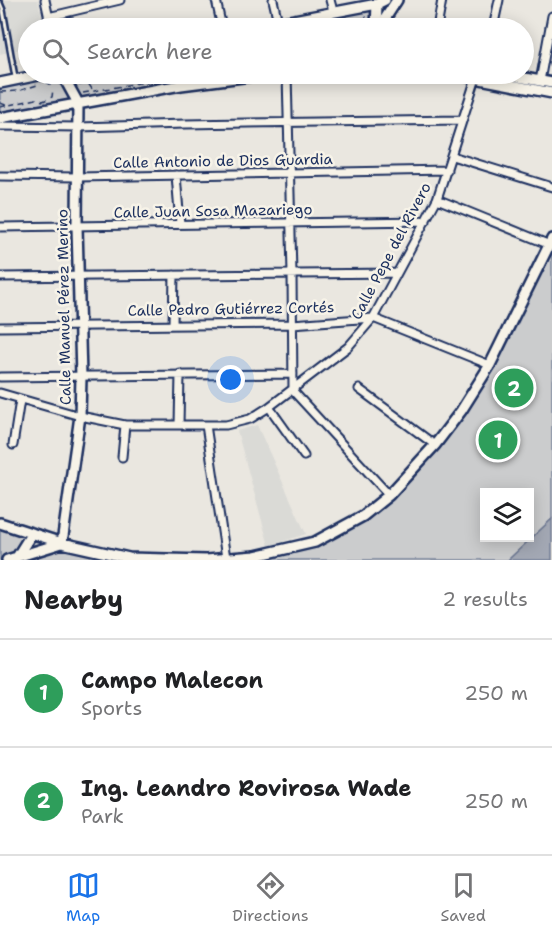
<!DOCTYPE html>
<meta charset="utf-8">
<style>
body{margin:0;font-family:"Shantell Sans",sans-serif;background:#f2f2f2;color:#202124}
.controls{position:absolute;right:18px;bottom:18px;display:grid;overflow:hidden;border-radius:0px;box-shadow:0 3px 15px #0003}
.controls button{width:54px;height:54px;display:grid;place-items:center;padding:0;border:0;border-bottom:2px solid #e0e0e0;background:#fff;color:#202124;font:30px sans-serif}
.you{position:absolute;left:231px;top:380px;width:21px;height:21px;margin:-15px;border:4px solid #fff;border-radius:50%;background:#1a73e8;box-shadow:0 0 0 9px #1a73e833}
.badge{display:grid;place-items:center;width:39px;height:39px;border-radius:50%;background:#1a73e8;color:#fff;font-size:20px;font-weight:700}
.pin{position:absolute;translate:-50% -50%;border:3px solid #fff;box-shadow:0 2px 6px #0006}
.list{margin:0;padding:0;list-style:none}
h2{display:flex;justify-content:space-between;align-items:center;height:78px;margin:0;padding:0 24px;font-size:26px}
h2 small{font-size:20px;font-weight:400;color:#757577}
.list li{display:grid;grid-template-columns:39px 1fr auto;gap:18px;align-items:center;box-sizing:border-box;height:108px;padding:0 24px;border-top:2px solid #e0e0e0}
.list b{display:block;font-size:22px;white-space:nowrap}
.list p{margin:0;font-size:20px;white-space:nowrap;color:#757577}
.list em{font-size:20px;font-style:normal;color:#757577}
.icon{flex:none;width:33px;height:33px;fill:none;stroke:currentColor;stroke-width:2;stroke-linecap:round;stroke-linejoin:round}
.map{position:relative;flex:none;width:552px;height:560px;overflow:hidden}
.search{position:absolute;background:#fff;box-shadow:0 3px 15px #0003;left:18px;right:18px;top:18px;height:66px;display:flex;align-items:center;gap:15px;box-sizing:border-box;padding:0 21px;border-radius:33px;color:#757577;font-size:22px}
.sheet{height:294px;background:#fff}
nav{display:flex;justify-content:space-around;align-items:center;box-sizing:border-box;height:84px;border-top:2px solid #e0e0e0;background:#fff;font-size:16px;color:#757577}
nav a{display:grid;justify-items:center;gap:3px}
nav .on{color:#1a73e8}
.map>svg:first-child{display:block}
</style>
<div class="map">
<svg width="552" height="560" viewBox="0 0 552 560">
<rect width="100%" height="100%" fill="#eae7e0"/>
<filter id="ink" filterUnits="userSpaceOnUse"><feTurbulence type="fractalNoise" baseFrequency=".0167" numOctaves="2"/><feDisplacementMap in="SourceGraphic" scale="12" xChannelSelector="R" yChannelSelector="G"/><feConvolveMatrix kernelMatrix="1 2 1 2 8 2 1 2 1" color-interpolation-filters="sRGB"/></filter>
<g filter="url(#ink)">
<path fill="#dadad6" d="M0,0H38L45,28H28V47L0,54Z
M257,425L306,534L269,546L237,431Z"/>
<path fill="#cbcccd" stroke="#737e96" stroke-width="1.5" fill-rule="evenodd" d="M373,7L368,28H275Z
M51,74H60L74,100L0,114V87Z
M66,74H254L81,98Z
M547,252L552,254V519L508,560H0V524L129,558H226L315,542L363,516L461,411ZM484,493H530V538H484Z"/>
<path fill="#a3a8b4" stroke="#6d7892" stroke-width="1.5" d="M552,519V560H508Z"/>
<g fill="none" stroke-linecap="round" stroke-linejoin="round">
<g stroke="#1b2f5e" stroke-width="8">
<path id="lane" d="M0,3L3,10L15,77"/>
</g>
<g stroke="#1b2f5e" stroke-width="11">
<path id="street" d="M45,0L51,28
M216,0L222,28
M273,0L278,22
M330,0L333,11
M48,17L120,0
M437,28L442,0
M493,28L499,0
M287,74L292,274L293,391L389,495
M540,81L552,16
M0,126L79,127L185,124L462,120
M452,156L552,187
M176,175L180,224
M0,176L78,177L447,170
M437,199L550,245
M0,227L426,221
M0,277L397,273
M173,324L174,275
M0,327L292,324L373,318L490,365
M0,377L293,374
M359,389L435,445
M0,393L80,416L125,425H226L250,419L269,407L348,347L373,318L437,199L476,78L482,74
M269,407L304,456
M179,425L180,374
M206,425L226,558
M13,445L20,400
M122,457L125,425"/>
</g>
<g stroke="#1b2f5e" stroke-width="14">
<path id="secondary" d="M252,28L377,4L385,0
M376,28L377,4
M379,28L397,0
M62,74L78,103L77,226L81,377L80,416L62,543
M454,74L552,93
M502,74L552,83
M0,83L44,74
M0,118L181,85L267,74
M0,523L62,543L129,558L206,560L255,556L315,542L363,516L389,495L435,445L461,411L490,365L552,239
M17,557L32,533
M7,560L62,543"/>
</g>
<path stroke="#1b2f5e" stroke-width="1.5" stroke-dasharray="6 4.5" stroke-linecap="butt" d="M322,28H330
M332,28L335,21
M363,28L366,16
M91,74L88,83L92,89
M73,77L86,74
M151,81L161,80
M46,82L50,84L53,88
M79,85L88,83
M0,92L18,91L41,84
M83,93L150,81L151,76L153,74
M0,103L6,105
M0,107L36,99L43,101L52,97L53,89"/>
<use href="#lane" stroke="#f7f3e8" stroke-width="3"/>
<use href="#street" stroke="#f7f3e8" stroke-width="7"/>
<use href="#secondary" stroke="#f7f3e8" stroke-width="9"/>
</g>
</g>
<g text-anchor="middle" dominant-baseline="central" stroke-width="5" stroke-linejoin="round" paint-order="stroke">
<g font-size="15" fill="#1b2f5e" stroke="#f7f3e8">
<text transform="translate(223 161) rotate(-1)">Calle Antonio de Dios Guardia</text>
<text transform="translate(213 211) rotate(-1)">Calle Juan Sosa Mazariego</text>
<text transform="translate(391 251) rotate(-62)">Calle Pepe del Rivero</text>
<text transform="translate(64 307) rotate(-91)">Calle Manuel Pérez Merino</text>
<text transform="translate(231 309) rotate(-1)">Calle Pedro Gutiérrez Cortés</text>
</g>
</g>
</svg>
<div class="controls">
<button><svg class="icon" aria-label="layers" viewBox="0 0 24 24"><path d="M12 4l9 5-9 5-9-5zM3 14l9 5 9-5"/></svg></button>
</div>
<div class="you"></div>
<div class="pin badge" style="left:498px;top:440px;background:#2e9e5b">1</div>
<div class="pin badge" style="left:514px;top:388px;background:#2e9e5b">2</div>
<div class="search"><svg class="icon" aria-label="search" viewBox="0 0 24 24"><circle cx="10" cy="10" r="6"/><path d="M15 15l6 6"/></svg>Search here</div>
</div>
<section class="sheet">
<h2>Nearby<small>2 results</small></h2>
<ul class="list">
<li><span class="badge" style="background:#2e9e5b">1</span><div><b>Campo Malecon</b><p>Sports</p></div><em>250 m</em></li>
<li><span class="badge" style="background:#2e9e5b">2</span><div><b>Ing. Leandro Rovirosa Wade</b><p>Park</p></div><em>250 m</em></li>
</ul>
</section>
<nav>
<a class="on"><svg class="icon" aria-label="map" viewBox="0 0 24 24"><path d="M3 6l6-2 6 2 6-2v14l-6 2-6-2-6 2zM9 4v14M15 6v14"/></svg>Map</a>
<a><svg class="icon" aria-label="directions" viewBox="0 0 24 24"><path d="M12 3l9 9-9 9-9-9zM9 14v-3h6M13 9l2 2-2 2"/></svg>Directions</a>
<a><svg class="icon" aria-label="saved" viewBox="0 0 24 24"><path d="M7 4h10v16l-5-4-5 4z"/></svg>Saved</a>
</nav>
